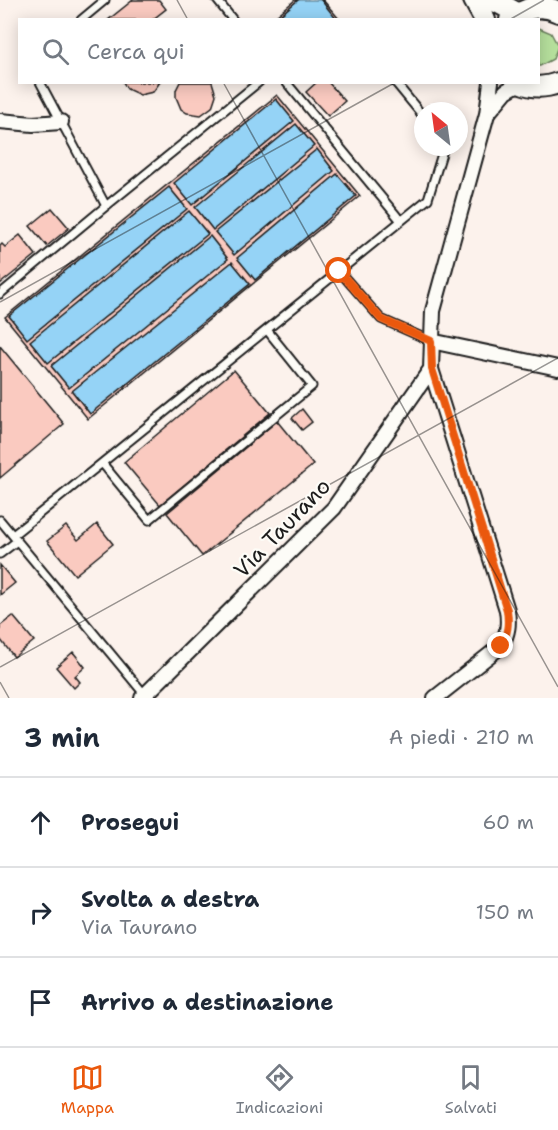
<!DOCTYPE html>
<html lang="it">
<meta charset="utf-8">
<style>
body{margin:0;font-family:"Shantell Sans",sans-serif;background:#f6f6f7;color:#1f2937}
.compass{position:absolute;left:414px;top:102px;width:54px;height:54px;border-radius:50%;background:#fff;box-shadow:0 3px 15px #0003;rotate:331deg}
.stop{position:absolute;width:18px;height:18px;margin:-14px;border:4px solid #ea580c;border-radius:50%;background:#fff}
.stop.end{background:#ea580c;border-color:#fff;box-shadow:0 2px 6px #0008}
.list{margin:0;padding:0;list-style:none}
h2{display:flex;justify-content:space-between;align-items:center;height:78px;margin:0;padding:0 24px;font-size:26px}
h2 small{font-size:20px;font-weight:400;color:#747a83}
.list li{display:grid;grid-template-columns:39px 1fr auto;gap:18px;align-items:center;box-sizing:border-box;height:90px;padding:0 24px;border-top:2px solid #e0e1e3}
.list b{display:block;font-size:22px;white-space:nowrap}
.list p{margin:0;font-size:20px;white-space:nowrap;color:#747a83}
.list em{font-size:20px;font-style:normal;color:#747a83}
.icon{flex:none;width:33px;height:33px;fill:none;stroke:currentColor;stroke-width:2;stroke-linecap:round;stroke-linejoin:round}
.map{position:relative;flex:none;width:558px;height:698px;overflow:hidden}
.search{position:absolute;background:#fff;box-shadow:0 3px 15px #0003;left:18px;right:18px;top:18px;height:66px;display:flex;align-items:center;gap:15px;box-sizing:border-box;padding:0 21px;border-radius:0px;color:#747a83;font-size:22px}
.sheet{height:348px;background:#fff}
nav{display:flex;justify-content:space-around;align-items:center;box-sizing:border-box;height:84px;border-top:2px solid #e0e1e3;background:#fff;font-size:16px;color:#747a83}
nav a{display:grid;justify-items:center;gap:3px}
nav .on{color:#ea580c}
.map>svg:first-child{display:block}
</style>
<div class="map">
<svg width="558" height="698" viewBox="0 0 558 698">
<rect width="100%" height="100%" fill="#fcf2ec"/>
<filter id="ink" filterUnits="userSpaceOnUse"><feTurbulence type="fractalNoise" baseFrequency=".0167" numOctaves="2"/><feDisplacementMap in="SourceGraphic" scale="12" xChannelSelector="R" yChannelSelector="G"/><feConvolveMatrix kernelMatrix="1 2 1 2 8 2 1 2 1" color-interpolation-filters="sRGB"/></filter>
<g filter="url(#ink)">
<path fill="#b6e09d" stroke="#697e5c" stroke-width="1.5" d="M539,28L551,33L558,46L553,59L540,66H538Z"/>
<path fill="#95d3f6" stroke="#658a9f" stroke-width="1.5" d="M298,0H321L337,19L280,20L278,17Z
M276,99L294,121L192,205L174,183Z
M296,124L314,146L213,230L195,207Z
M317,149L334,171L234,255L215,232Z
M337,174L356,196L255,280L237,258Z
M169,187L187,209L27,339L9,316Z
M189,211L208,234L48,363L30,341Z
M210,236L228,259L69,388L51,366Z
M232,262L250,284L90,414L72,391Z"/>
<path fill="#facac0" stroke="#1c1c1c" stroke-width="1.5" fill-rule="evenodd" d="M133,0H159L166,9L152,20H108Z
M295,0H298L278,17L280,20H279L276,16Z
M321,0H323L340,20H337Z
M160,82L153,92L140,95L127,89L123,82Z
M180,82H212L216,95L212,107L201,115L187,113L181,109L176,97V90Z
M317,82H328L345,101L328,116L306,92Z
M277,95L360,196L88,419L5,317ZM276,99L294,121L192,205L174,183ZM296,124L314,146L213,230L195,207ZM317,149L334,171L234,255L215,232ZM337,174L356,196L255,280L237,258ZM169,187L187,209L27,339L9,316ZM189,211L208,234L48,363L30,341ZM210,236L228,259L69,388L51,366ZM232,262L250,284L90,414L72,391Z
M52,208L69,228L47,246L30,226Z
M20,235L36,255L0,284V246L2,244L5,247Z
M0,346L64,424L0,478Z
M234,370L270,413L160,505L124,462Z
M302,409L312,422L302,430L292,418Z
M277,421L313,465L202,556L167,513Z
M97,524L113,544L75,575L47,541L66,526L78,540Z
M0,565L15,583L0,595Z
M13,616L34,641L14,657L0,639V626Z
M73,652L85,667L75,676L80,682L74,688L56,667Z"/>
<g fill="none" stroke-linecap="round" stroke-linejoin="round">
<g stroke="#1c1c1c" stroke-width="11">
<path id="lane" d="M217,0L233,20
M81,20L105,0
M395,82L423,116
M106,206L259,82
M401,221L428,199L444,147
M339,271L381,319L431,341
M0,294L106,206L40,82
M102,463L149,520L312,386L267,330
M0,520L145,695
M13,535L401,221L286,82
M0,554L17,541"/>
</g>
<g stroke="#1c1c1c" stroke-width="18">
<path id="street" d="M487,114L506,91L520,83
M0,121L33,124L61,122
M431,341L558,368
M142,698L334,508L431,369
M435,698L501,646C508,633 509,624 507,610L431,369L433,311L487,114L491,82"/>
</g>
<g stroke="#1c1c1c" stroke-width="24">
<path id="secondary" d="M474,0L485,20
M493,0L517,13
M510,20C524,8 541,3 558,12
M519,82C533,88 544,88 558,83"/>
</g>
<use href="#lane" stroke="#fdfcf7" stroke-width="7"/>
<use href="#street" stroke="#fdfcf7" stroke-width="14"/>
<use href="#secondary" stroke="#fdfcf7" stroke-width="20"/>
</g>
</g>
<g fill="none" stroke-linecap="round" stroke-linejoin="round" filter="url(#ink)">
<path stroke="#ea580c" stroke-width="8" d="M339,271L381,319L431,341L432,369L507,610C509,624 508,633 501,646"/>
</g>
<path fill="none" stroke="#1c1c1c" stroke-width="1.5" stroke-opacity="0.45" d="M177,0L188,20M509,20L544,0M223,82L558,687M0,302L396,82M0,667L558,358M0,682L9,698"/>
<g text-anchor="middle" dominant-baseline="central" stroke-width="4.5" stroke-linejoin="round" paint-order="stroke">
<g font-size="22" fill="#1c1c1c" stroke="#fdfcf7">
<text transform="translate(282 528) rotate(-46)">Via Taurano</text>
</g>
</g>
</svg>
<svg class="compass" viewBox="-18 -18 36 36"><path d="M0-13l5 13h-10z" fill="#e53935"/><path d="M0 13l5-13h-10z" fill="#747a83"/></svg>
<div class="stop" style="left:339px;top:271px"></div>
<div class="stop end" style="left:501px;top:646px"></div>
<div class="search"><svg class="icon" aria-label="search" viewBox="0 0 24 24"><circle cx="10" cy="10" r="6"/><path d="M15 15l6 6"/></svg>Cerca qui</div>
</div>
<section class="sheet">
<h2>3 min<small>A piedi · 210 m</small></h2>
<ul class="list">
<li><svg class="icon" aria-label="ahead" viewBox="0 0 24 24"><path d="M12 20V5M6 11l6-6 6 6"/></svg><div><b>Prosegui</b></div><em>60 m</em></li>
<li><svg class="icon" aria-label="right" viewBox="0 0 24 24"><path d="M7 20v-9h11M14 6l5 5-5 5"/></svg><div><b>Svolta a destra</b><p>Via Taurano</p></div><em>150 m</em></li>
<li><svg class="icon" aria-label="arrive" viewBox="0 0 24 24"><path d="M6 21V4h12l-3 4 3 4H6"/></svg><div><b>Arrivo a destinazione</b></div></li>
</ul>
</section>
<nav>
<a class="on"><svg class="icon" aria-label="map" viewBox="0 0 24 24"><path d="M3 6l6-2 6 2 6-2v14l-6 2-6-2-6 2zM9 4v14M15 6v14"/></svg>Mappa</a>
<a><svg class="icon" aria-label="directions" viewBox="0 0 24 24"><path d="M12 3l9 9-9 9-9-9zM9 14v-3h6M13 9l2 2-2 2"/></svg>Indicazioni</a>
<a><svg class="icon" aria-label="saved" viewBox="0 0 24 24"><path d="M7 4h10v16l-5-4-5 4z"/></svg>Salvati</a>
</nav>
